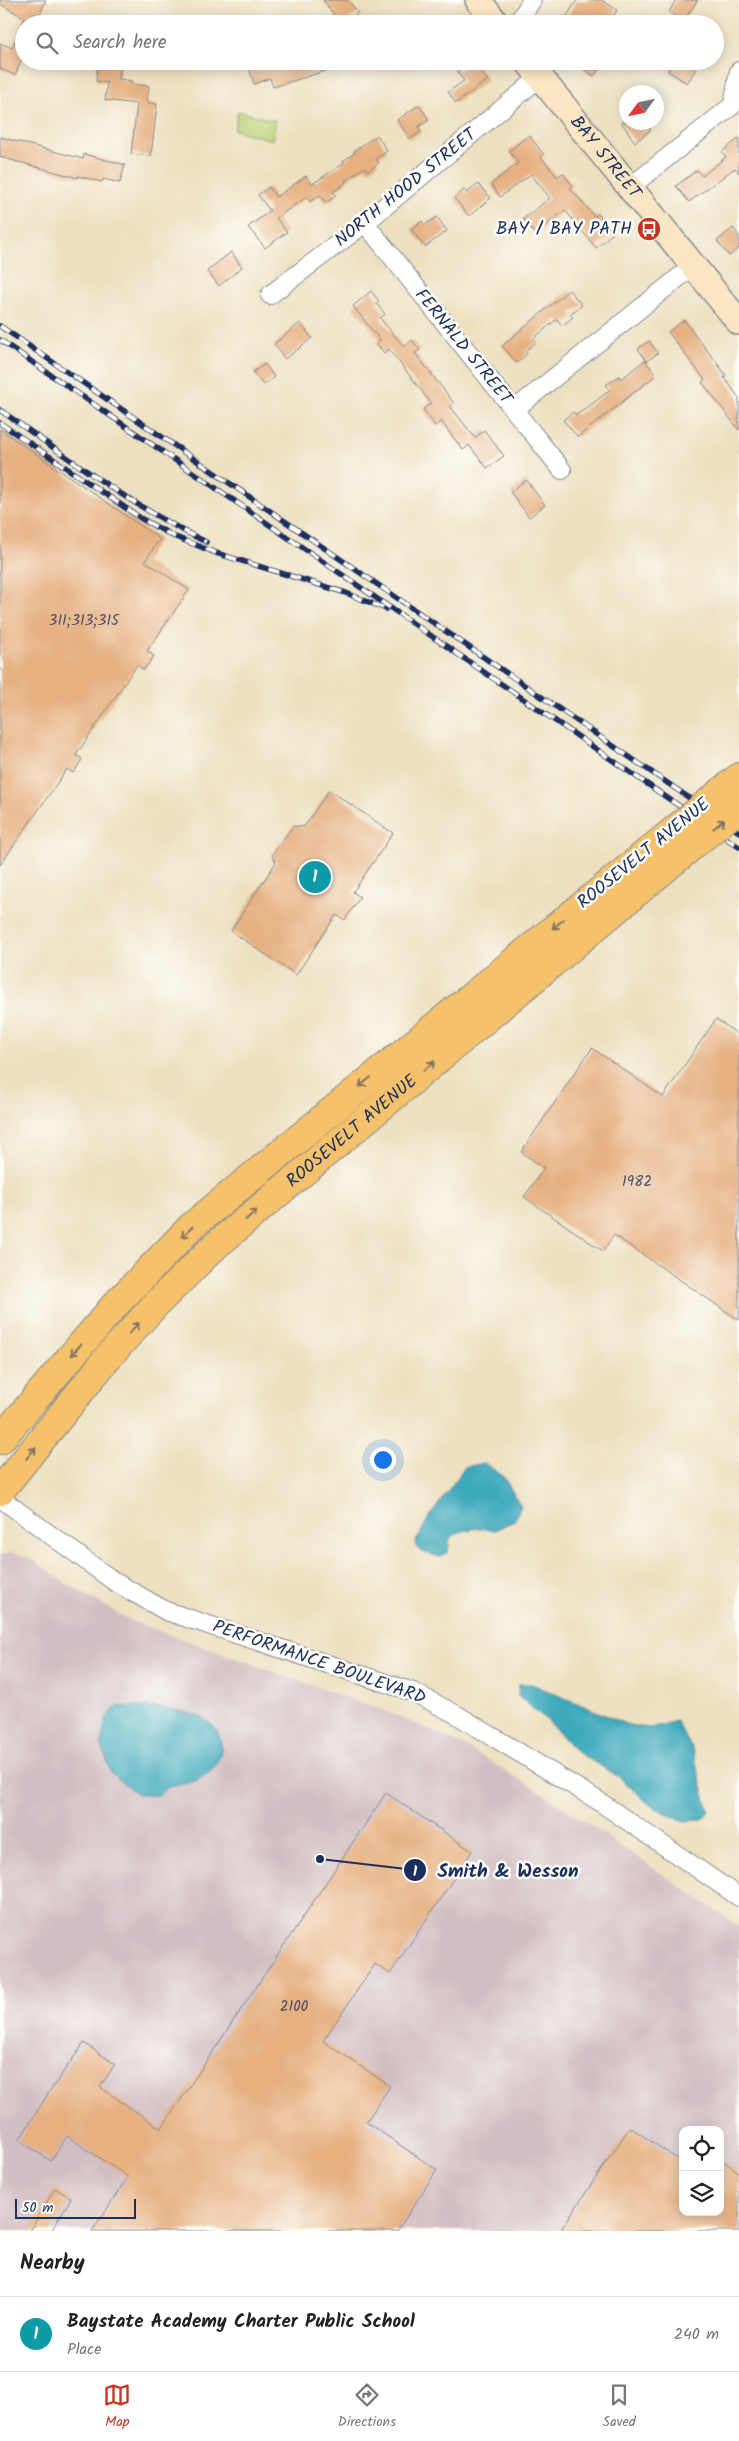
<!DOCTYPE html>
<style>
body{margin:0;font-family:Kalam,sans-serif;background:#f6f6f6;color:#222}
.controls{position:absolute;right:15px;bottom:15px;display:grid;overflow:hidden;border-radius:10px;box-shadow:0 2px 12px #0003}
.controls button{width:45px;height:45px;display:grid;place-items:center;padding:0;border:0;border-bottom:1px solid #e0e0e0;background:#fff;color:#222;font:25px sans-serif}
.compass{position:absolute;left:619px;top:85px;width:45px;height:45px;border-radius:50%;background:#fff;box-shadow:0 2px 12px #0003;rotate:237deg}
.scale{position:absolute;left:15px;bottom:12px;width:121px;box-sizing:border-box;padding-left:5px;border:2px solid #1b2f5e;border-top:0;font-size:14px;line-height:18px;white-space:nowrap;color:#1b2f5e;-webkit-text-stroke:4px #fdfcf7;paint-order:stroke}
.you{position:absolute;left:382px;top:1459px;width:18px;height:18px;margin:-12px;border:4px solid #fff;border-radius:50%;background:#1a73e8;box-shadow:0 0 0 8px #1a73e833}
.badge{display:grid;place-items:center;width:32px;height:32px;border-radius:50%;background:#c8321e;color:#fff;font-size:16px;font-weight:700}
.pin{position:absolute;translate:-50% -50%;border:2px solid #fff;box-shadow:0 1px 5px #0006}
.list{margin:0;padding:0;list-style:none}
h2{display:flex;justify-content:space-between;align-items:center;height:65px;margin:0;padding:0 20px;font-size:21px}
h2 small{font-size:16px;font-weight:400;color:#767676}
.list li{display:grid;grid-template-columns:32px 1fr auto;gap:15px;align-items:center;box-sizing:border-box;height:75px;padding:0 20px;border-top:1px solid #e0e0e0}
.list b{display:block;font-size:19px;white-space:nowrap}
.list p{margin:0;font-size:16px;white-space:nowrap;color:#767676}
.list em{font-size:16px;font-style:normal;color:#767676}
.icon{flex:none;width:28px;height:28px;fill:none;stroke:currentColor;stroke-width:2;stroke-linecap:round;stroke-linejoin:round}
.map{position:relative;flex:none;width:739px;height:2231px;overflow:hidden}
.search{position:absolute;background:#fff;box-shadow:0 2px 12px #0003;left:15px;right:15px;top:15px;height:55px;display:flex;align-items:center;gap:12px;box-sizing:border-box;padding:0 18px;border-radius:28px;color:#767676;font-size:19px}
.sheet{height:140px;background:#fff}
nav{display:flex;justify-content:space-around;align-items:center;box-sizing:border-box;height:70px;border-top:1px solid #e0e0e0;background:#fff;font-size:14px;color:#767676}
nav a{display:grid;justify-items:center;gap:2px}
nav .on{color:#c8321e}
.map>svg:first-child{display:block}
</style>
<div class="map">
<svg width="739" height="2231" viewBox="0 0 739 2231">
<rect width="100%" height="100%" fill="#fdfcf7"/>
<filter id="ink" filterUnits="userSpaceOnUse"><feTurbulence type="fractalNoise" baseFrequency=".02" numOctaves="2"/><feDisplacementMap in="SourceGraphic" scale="10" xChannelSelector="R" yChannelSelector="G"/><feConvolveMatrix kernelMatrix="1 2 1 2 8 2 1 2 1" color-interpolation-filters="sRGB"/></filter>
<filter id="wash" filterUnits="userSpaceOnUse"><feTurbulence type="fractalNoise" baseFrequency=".0096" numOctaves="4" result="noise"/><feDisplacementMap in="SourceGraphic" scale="20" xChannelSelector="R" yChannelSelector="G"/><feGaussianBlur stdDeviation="1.12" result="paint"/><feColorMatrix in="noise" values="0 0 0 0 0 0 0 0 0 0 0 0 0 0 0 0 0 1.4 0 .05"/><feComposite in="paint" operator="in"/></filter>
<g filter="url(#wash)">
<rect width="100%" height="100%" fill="#ede0c0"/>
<path fill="#d2bec2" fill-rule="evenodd" d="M12,1552L32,1559L69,1585L131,1621L396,1715L463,1745L541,1792L739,1926V2231H0V1556ZM683,2130H720V2212H683Z"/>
<path fill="#bad277" stroke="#6a806a" d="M238,111L276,121L272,140L234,130Z"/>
<path fill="#3ca9bc" stroke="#2c6c8d" d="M484,1463L503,1476L521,1506L514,1521L495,1530L476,1528L459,1532L450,1538L448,1552L441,1557L421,1552L415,1543L428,1519L465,1467Z
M519,1684H532L629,1725L650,1728L676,1721L692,1748L709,1812L701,1820L682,1821L650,1805L619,1777L577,1752L548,1721L518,1696Z
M138,1706C158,1708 183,1709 202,1718C228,1731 227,1760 204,1776C194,1784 180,1784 168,1786L159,1795H138L111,1773L101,1744L106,1719L116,1707Z"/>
<g id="blocks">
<path fill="#e6b081" d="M0,0H46L36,24H24V54L15,75L0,69V43L12,48L25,18L0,4Z
M323,0H348L358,13L341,24Z
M577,0H602L617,10L608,24H562Z
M676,0H698L683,21L669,12Z
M98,61H121L119,79L132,81L131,84L149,86L147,103L157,104L151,156L131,154L137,104L105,100L107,83L96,81Z
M247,61H266L269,69L294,61H348V64L273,87L270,78L254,84Z
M472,61L488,80L456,103L448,92L464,81L457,72Z
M572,61H604L594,76Z
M673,61H701L687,83L668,71Z
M419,105L429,120L418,127L421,132L410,139L397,120Z
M621,122H645L651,130L635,142Z
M377,135L387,151L376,159L379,163L368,171L365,167L345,181L346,183L333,192L336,196L326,203L320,195L310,202L307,197L276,218L287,232L265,248L248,227L270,211L258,195L269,187L276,197L306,176L312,184L344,163L343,161L355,153L354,151Z
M529,135L544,155L541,157L557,177L563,173L573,186L570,188L595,217L598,214L613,233L596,248L565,210L535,234L523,219L550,198L531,174L500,197L491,184L518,163L509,151Z
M0,137L83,159L84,154L125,165L120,183L103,179L102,182L78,176V178L0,157Z
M739,138V173L735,168L689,202L676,186L697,170L702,176L726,157L722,152Z
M478,184L491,198L469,216L454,198L464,190L467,193Z
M437,217L447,231L425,247L411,229L422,221L425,225Z
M733,228L739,236V248L729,256L717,241Z
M231,252L242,267L219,286L207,271Z
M569,290L582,305L570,314L573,317L562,326L557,319L533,339L536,342L525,351L527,354L517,363L502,346Z
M371,291L379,301L376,303L385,314L380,318L404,347L412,340L420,350L415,353L454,403L450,406L475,438L484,430L504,456L487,468L469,445L463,450L441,421L435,426L423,409L431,403L389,349L384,353L376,343L380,340L353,306Z
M684,320L726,375L724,377L739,398V430L702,382L705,380L668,332Z
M300,323L312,338L285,359L274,344Z
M649,341L658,353L647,361L638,349Z
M645,360L656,375L578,437L563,420L573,412L576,415L588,407L610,390L606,385L619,376L621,379Z
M265,364L274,377L263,385L253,372Z
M0,429L160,539L145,561L189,590L147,651L154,656L146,667L144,670L137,665L76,755L82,759L78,766L73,773L67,769L0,865Z
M526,480L545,505L529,517L510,492Z
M329,790L393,833L353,892L360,897L345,920L336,915L296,975L231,931L276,862L272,855L293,826L304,827Z
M716,1019L739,1035V1320L614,1235L603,1251L524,1197L544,1168L521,1152L592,1048L663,1097Z
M386,1793L472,1851L390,1974L375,1964L323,2041L390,2086L366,2122L437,2170L397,2231H92L128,2177L67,2136L51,2161L19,2140L48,2094L84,2043L115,2064L100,2087L161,2129Z
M630,2127L683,2163V2212H720V2159L739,2172V2231H560Z
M55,2188L71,2198L51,2231H30Z"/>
</g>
</g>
<g filter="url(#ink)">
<use href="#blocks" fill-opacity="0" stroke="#84888f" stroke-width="1"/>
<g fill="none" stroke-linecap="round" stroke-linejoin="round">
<g stroke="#84888f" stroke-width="20">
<path id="minor" d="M517,24L532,0
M629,188L733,105L739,71
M365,223L562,470
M270,295L365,223L540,77
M514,410L693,266
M0,1498L115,1582L166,1611L413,1692L457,1715L597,1800L739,1897"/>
</g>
<g stroke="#84888f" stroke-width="28">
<g id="secondary">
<path d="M478,0L497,24"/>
<path id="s1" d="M527,61L739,322"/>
</g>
</g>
<g stroke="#84888f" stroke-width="30">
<g id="primary">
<path d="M722,791L739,777"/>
<path d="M0,1440L115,1305L193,1225L678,827"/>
<path id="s2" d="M0,1491L109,1356L157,1303L214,1247L698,841"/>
</g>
</g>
<use href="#minor" stroke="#fff" stroke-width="18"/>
<use href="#secondary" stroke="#fbe6c4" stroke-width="25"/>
<use href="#primary" stroke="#f5c16b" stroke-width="28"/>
<g stroke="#1b2f5e" stroke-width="5.5">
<path id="rail" d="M0,326L739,832
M0,340L739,847
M0,410C67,457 133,507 206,542
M0,423L142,519L173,536L216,553L346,593L386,609"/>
</g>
<use href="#rail" stroke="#fdfcf7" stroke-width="4" stroke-dasharray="11" stroke-linecap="butt"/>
<g stroke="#84888f" stroke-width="30" stroke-linecap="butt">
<path id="primary-bridge" d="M678,827L722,791
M698,841L739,808"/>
</g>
<use href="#primary-bridge" stroke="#f5c16b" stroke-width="28"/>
</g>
<defs><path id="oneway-shaft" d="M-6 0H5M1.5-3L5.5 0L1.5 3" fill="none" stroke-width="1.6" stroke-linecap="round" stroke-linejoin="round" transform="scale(1.25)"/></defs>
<g stroke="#7d7164">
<use href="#oneway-shaft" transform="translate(719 824) rotate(-39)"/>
<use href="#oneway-shaft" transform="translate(558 924) rotate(141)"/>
<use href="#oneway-shaft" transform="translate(429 1066) rotate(-40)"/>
<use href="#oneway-shaft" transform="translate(365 1082) rotate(140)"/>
<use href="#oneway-shaft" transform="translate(251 1215) rotate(-41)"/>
<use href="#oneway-shaft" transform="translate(187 1232) rotate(135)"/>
<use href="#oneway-shaft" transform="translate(134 1328) rotate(-48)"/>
<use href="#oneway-shaft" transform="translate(76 1350) rotate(131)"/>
<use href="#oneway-shaft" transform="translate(31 1453) rotate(-51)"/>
</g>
</g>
<defs>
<g id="bus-disc" transform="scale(1.25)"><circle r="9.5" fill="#c8321e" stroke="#fdfcf7"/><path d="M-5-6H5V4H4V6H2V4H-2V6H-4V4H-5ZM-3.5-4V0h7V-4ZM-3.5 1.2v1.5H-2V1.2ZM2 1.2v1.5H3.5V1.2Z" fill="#fff"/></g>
</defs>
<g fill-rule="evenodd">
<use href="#bus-disc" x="649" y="229"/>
</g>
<g text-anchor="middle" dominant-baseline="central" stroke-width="5" stroke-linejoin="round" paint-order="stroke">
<g font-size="15" fill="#4e4f67">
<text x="84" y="621">311;313;315</text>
<text x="637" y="1182">1982</text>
<text x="294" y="2007">2100</text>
</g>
<g font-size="18" fill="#1b2f5e" stroke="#fdfcf7">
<text stroke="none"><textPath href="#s1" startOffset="124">BAY STREET</textPath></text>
<text transform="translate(406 188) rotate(-39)">NORTH HOOD STREET</text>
<text transform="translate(463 347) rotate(51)">FERNALD STREET</text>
<text transform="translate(644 854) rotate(-39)">ROOSEVELT AVENUE</text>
<text stroke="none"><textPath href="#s2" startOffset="505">ROOSEVELT AVENUE</textPath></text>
<text transform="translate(319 1663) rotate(19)">PERFORMANCE BOULEVARD</text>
</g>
<g font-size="18" fill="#1b2f5e" stroke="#fdfcf7" text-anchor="end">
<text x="632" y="229">BAY / BAY PATH</text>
</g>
</g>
<path fill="none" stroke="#1b2f5e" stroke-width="2" d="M320 1859L415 1870"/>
<g fill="#1b2f5e" stroke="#fdfcf7" stroke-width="2">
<circle cx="320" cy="1859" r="5"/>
<circle cx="415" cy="1870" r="12"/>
</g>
<g font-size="15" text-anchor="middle" font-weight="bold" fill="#fff">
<text x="415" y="1876">1</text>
</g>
<g font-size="19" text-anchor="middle" font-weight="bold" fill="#1b2f5e" stroke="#fdfcf7" stroke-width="5" stroke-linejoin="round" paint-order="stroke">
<text x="508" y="1877">Smith &amp; Wesson</text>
</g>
</svg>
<div class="controls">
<button><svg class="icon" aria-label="locate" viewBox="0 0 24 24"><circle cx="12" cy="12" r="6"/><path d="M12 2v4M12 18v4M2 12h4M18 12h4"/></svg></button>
<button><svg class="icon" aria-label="layers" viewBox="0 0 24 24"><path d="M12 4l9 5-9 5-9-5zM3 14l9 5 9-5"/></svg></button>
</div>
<svg class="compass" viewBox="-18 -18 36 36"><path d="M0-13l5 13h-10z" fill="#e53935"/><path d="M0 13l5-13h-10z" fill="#767676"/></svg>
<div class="scale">50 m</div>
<div class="you"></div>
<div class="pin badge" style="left:315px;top:877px;background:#0f9aa8">1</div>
<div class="search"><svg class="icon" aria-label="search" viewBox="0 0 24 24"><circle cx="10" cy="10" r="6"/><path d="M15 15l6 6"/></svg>Search here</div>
</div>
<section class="sheet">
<h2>Nearby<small></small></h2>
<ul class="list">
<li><span class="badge" style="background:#0f9aa8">1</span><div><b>Baystate Academy Charter Public School</b><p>Place</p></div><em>240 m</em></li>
</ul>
</section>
<nav>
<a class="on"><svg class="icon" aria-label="map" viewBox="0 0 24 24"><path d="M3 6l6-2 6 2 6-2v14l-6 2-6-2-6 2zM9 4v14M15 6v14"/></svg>Map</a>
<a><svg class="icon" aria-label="directions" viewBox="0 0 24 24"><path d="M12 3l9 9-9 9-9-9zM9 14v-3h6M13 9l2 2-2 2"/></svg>Directions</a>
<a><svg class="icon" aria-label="saved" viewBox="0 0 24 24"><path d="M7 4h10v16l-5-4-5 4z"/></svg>Saved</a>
</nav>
